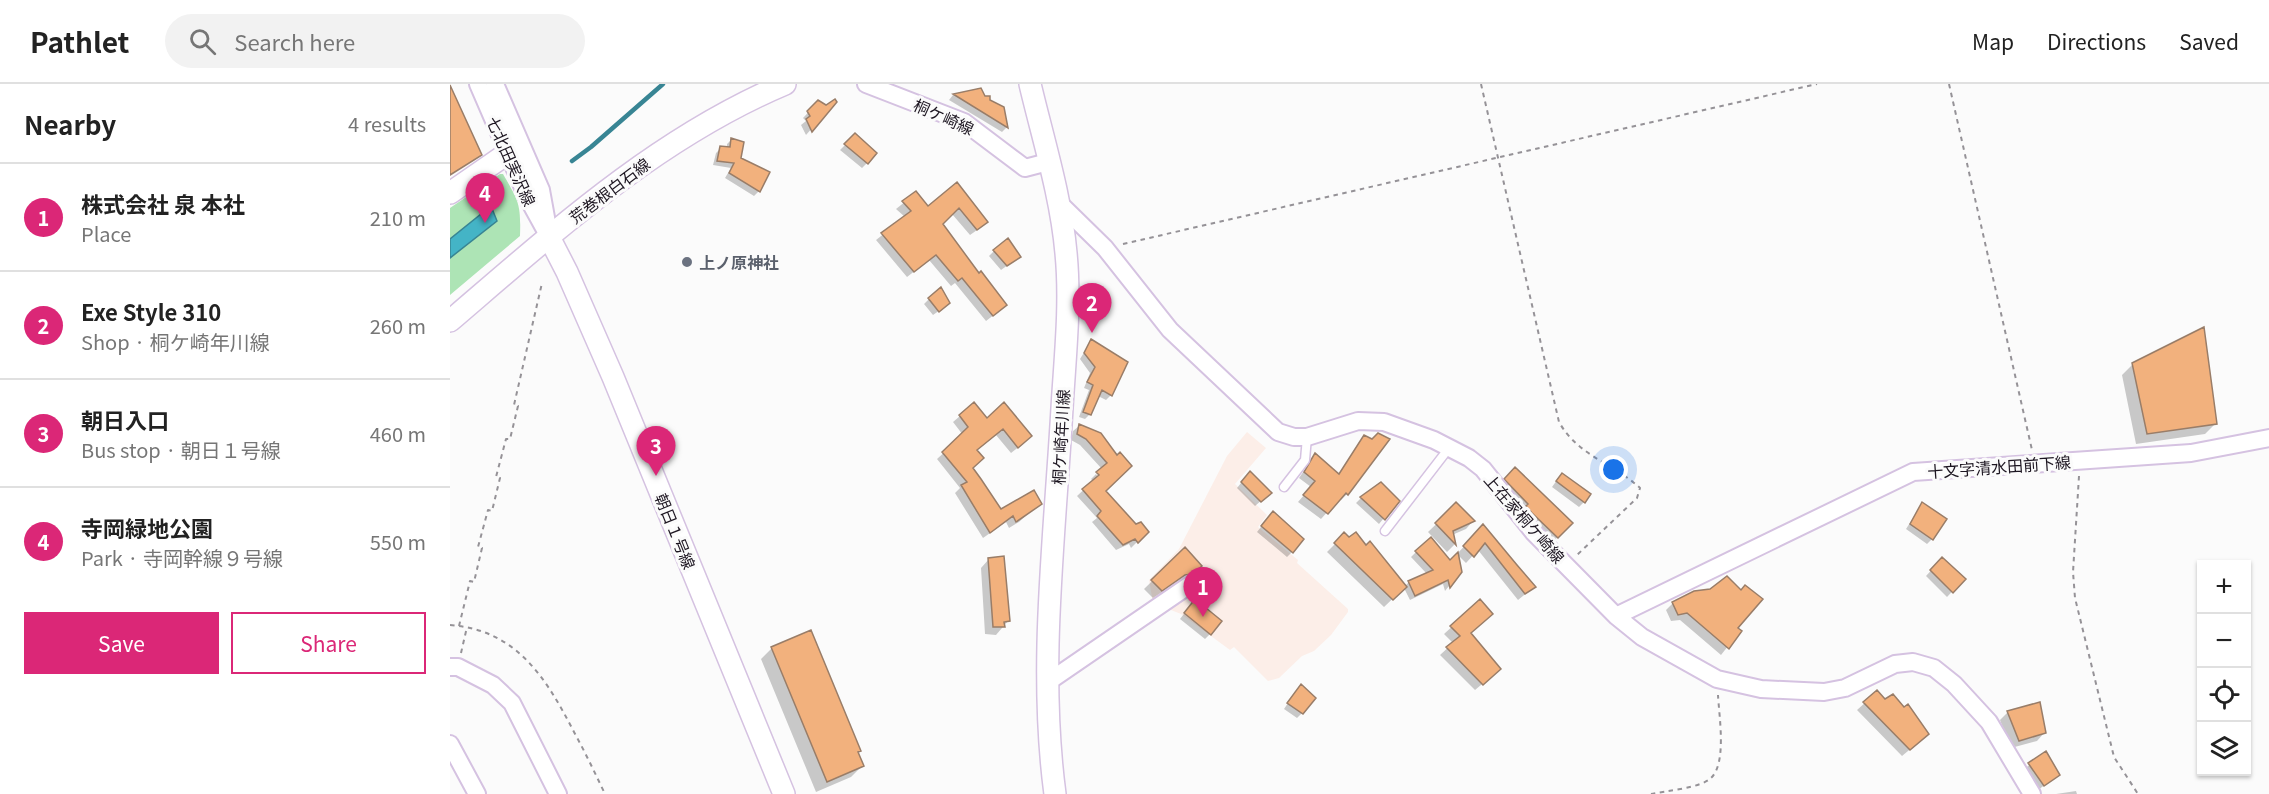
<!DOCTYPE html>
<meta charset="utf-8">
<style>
body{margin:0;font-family:Georgia,"Noto Sans JP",serif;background:#f2f2f2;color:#222}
.controls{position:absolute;right:18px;bottom:18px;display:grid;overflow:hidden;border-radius:0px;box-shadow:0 2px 4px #0004}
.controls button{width:54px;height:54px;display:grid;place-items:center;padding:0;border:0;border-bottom:2px solid #e0e0e0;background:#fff;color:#222;font:30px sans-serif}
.you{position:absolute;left:1164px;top:386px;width:21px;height:21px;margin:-15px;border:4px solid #fff;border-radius:50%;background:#1a73e8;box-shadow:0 0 0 9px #1a73e833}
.badge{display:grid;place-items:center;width:39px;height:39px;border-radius:50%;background:#db2777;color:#fff;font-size:20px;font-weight:700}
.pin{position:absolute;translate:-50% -50px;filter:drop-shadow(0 2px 3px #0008)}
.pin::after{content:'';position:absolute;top:32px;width:21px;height:18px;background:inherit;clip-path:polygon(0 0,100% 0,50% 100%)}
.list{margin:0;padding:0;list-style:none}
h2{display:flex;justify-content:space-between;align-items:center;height:78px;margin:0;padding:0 24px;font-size:26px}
h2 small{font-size:20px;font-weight:400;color:#767676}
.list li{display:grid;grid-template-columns:39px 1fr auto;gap:18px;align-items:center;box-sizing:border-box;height:108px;padding:0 24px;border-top:2px solid #e0e0e0}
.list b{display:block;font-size:22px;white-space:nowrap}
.list p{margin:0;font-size:20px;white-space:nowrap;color:#767676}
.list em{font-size:20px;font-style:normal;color:#767676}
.actions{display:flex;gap:12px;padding:18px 24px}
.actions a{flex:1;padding:14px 0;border:2px solid #db2777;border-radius:0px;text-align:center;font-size:21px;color:#db2777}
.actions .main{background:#db2777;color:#fff}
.icon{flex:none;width:33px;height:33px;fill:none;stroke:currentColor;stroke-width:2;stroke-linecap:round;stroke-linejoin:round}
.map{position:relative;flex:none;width:1819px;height:710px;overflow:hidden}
header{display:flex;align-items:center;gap:36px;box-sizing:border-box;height:84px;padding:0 30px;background:#fff;border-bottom:2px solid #e0e0e0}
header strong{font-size:28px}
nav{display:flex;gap:33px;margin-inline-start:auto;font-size:21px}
.search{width:420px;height:54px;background:#f2f2f2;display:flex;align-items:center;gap:15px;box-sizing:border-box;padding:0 21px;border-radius:33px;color:#767676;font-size:22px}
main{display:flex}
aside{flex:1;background:#fff}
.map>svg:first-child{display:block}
</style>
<header>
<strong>Pathlet</strong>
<div class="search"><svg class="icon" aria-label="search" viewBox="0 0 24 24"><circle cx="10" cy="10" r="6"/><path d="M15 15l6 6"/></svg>Search here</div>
<nav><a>Map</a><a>Directions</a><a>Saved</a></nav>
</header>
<main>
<aside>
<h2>Nearby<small>4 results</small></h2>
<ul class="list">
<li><span class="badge">1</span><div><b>株式会社 泉 本社</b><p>Place</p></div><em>210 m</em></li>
<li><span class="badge">2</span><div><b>Exe Style 310</b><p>Shop · 桐ケ崎年川線</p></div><em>260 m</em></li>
<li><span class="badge">3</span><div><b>朝日入口</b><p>Bus stop · 朝日１号線</p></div><em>460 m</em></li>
<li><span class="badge">4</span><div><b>寺岡緑地公園</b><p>Park · 寺岡幹線９号線</p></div><em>550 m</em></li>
</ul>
<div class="actions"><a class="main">Save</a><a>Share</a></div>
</aside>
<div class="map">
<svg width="1819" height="710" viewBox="0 0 1819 710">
<rect width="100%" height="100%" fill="#fbfbfb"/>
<path fill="#fceee8" d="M797,348L816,364L785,400L817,431L808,443L848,476L847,479L898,525V528L881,551L864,567L852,572L829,594L818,597L784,563L780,566L731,530L703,519L699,496L729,465L777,372Z"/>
<path fill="#ade4b5" d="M50,90H53C69,118 71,120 70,152L0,211V124Z"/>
<path fill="#44b4c6" stroke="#388594" stroke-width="1.5" d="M41,122L47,137L0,174V155Z"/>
<path fill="#0003" d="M0,3L30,71L0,91Z
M530,6L534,14L552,24L556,44L552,48L499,16L503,11Z
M368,18L376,23L385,18L356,51L351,41L356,37L353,34Z
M405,51L417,79L412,84L390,66Z
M282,55L289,74L309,107L304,112L275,94L281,84L263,81L266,69L271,64H277V60Z
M506,100L530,144L520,151L502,130L491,140L549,227L536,237L505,199L501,202L479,176L457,193L426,156L455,133L446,125L466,109L478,124Z
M544,167L569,173L551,186L539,172Z
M479,215L493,224L483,231L474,220Z
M641,257L661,311L656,316L648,312L640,330L635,335L629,333L639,306L634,304L640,289L630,275Z
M1683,280L1766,339L1755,350L1686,360L1672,291Z
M554,321L574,359L561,369L546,351L526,367L522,384L550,427L590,419L569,438L559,444L556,438L533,454L505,409L510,404L487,375L513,351L503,338L510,332L537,336Z
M629,342L666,373L654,407L686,441L697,448L681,464L679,460L666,466L642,438L647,434L627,412L643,397L641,395L646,390L652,398V385L630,361L621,356L623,347Z
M914,353L922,357L938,355L897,410L891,416L889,415L871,435L848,418L861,403L849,394L865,371L888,391Z
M1065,385L1121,439L1101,460L1048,403Z
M795,394L820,409L805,422L787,404Z
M1107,396L1134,418L1129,423L1102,403Z
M911,414L948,417L929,440L906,419Z
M1472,420L1482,455L1477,460L1456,445Z
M1006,421L1023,437L1016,445L1002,451L1004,461L997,468L978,448Z
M818,434L842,468L837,473L807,448Z
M1033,442L1084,503L1068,516L1028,466L1016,479L1007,470Z
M895,450L954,503L959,498L977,490L961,473L966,468L1000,478L1011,487L995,507L993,500L960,516L954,504L934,523L877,468Z
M735,465L750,482L734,497H729L703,514L694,505Z
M539,475L558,537L546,551L535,550L531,484Z
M1487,480L1514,495L1497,513L1476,492Z
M1030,517L1019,550L1043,591L1025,606L990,571L1003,559L994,550Z
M1223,519L1286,544L1290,547L1271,571L1230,536L1221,537L1216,526Z
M740,522L760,550L755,555L730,535Z
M360,548L412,682L401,693L366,708L311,575L322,564Z
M846,607L852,629L847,634L834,625Z
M1427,608L1435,617L1453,625L1470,657L1452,672L1407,626Z
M1558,628L1595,648L1587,657L1561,664L1550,636Z
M1596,669L1608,691L1588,706L1574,685Z
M1626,707L1627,710H1606Z"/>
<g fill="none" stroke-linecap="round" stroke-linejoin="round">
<path stroke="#388594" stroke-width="4.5" d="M122,77L141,63L213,0"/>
</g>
<path fill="#f2b17d" stroke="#997d68" stroke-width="1.5" d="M0,1L32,71L0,91Z
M531,4L535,12H540V16L554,23L558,44L503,10Z
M385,15L387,18L362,48L356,35L360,32L357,27L368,16L376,21Z
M405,49L427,69L418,80L394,60Z
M281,54L294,58L291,74L320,88L310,108L279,89L284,79L267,77L270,62L280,63Z
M507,98L538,138L527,146L509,124L493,140L529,189L531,187L557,221L543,232L512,194L508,197L486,171L464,188L431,149L461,127L452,117L466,107L478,122Z
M558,154L571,173L557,182L543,166Z
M491,203L500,219L489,228L478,214Z
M1754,243L1767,340L1697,350L1682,279Z
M641,255L678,278L662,312L652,306L641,331L633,328L643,301L637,298L645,283L634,269Z
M524,318L537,334L554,318L582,352L568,364L553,345L527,366L534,374L523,384L531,395L551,425L584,406L592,420L566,438L563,432L540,449L511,401L517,398L492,368L518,343L509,331Z
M629,340L651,349L667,371L670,368L682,382L656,407L686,440L691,438L699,448L688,459L685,455L673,461L647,432L651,427L632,405L649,391L646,388L657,379L636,355L627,350Z
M928,349L940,355L898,411L896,409L878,430L853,411L865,397L854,388L865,369L889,390L914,351L922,355Z
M1065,383L1123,439L1108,454L1082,429L1076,422L1078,420L1054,395Z
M800,387L822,409L811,418L791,398Z
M1112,389L1141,410L1135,419L1106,397Z
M931,398L950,417L935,436L910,413Z
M1006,418L1025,437L1003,447L1006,461L985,439Z
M1472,418L1497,435L1483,456L1460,440Z
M823,427L854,455L843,469L811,442Z
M1033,440L1067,481L1086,503L1075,510L1035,459L1024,473L1013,462Z
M894,448L899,453L906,448L916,461L920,457L957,503L943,516L884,459Z
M981,453L1000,476L1008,468L1012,488L1000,504L998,496L965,512L958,497L983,486L965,467Z
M735,463L752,482L743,490L735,491L712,507L701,496Z
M554,472L560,537L554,538L555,543H543L538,474Z
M1492,473L1516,495L1503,509L1480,486Z
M1277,492L1291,506L1295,501L1313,515L1288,544L1292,547L1279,565L1237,529L1228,531L1222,518L1244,507L1260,505Z
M745,515L772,537L761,551L734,529Z
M1030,515L1043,530L1021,549L1051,585L1033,601L996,563L1010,552L1000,542Z
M361,546L411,667L408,668L414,682L377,698L321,563Z
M851,600L866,614L853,630L837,619Z
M1427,606L1435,615L1443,610L1454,623L1458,620L1479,650L1460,666L1413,618Z
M1590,618L1596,649L1569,657L1557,627Z
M1596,667L1610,691L1594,702L1578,679Z"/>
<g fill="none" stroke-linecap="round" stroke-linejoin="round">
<g stroke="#d5c2e1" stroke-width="11">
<path id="service" d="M834,403L855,376L857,353
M935,447L999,364"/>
</g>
<g stroke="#d5c2e1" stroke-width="20">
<path id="minor" d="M28,0L77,113L99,153
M45,0L91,106L97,139
M416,0L514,38L575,84L598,78
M607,117L655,164L720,246L828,348L844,353H857L908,337L934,338L984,356L1019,374L1033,385L1084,449L1166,532L1192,553L1267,595L1311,605L1374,608L1395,604L1445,580L1463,578L1484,584L1504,600L1539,638L1582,710
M1166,532L1463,388L1741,369L1819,354
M0,583H8L43,601L62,619L108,710
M598,598L741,500
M0,660L27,710"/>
</g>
<g stroke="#d5c2e1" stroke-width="24">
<path id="tertiary" d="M580,0C593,55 611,112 616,169C621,220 615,273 612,324C605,451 588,583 605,710
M0,109L58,69
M99,153L117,188L163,293L334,710
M0,237C104,148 207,54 335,0"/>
</g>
<path stroke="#959297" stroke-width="2" stroke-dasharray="4.5 4.5" stroke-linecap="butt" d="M1031,0L1109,338C1128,372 1163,379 1190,404L1187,414L1127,471
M1499,0L1582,366
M673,160L1367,0
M1629,392L1623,488L1625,514L1664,673L1688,710
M0,541C67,546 96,594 124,648C135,668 145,689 155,710
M9,542L20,497L24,498L32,464L28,463L38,426L42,427L50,394L46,393L56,355H60L68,322L64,321L92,199
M11,569L17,543
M1201,710C1215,707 1251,704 1261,694C1277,679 1269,632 1268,611"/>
<use href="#service" stroke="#fff" stroke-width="8"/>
<use href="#minor" stroke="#fff" stroke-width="16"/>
<use href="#tertiary" stroke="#fff" stroke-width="21"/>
</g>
<circle fill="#6b7280" stroke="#fbfbfb" stroke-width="2" cx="237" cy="178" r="6"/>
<g text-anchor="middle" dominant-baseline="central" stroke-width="6" stroke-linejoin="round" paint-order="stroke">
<g font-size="16" fill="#1d1621" stroke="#fbfbfb">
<text transform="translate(494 32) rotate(24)">桐ケ崎線</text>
<text transform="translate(62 77) rotate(66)">七北田実沢線</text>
<text transform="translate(159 106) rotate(-37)">荒巻根白石線</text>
<text transform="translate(610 353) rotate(-87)">桐ケ崎年川線</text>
<text transform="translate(1549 382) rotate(-4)">十文字清水田前下線</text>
<text transform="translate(1075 434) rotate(49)">上在家桐ケ崎線</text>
<text transform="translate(226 447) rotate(68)">朝日１号線</text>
</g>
<g font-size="16" font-weight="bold" fill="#5b616d" stroke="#fbfbfb" text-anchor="start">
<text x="249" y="178">上ノ原神社</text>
</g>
</g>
</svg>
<div class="controls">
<button>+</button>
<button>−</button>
<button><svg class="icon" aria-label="locate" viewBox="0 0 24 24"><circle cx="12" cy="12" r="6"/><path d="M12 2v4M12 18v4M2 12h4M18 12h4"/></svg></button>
<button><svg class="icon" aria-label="layers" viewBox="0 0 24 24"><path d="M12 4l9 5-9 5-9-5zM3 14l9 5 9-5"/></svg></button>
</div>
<div class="you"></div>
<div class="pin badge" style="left:753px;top:533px">1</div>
<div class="pin badge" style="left:642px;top:249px">2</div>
<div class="pin badge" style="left:206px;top:392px">3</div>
<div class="pin badge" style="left:35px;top:139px">4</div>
</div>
</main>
